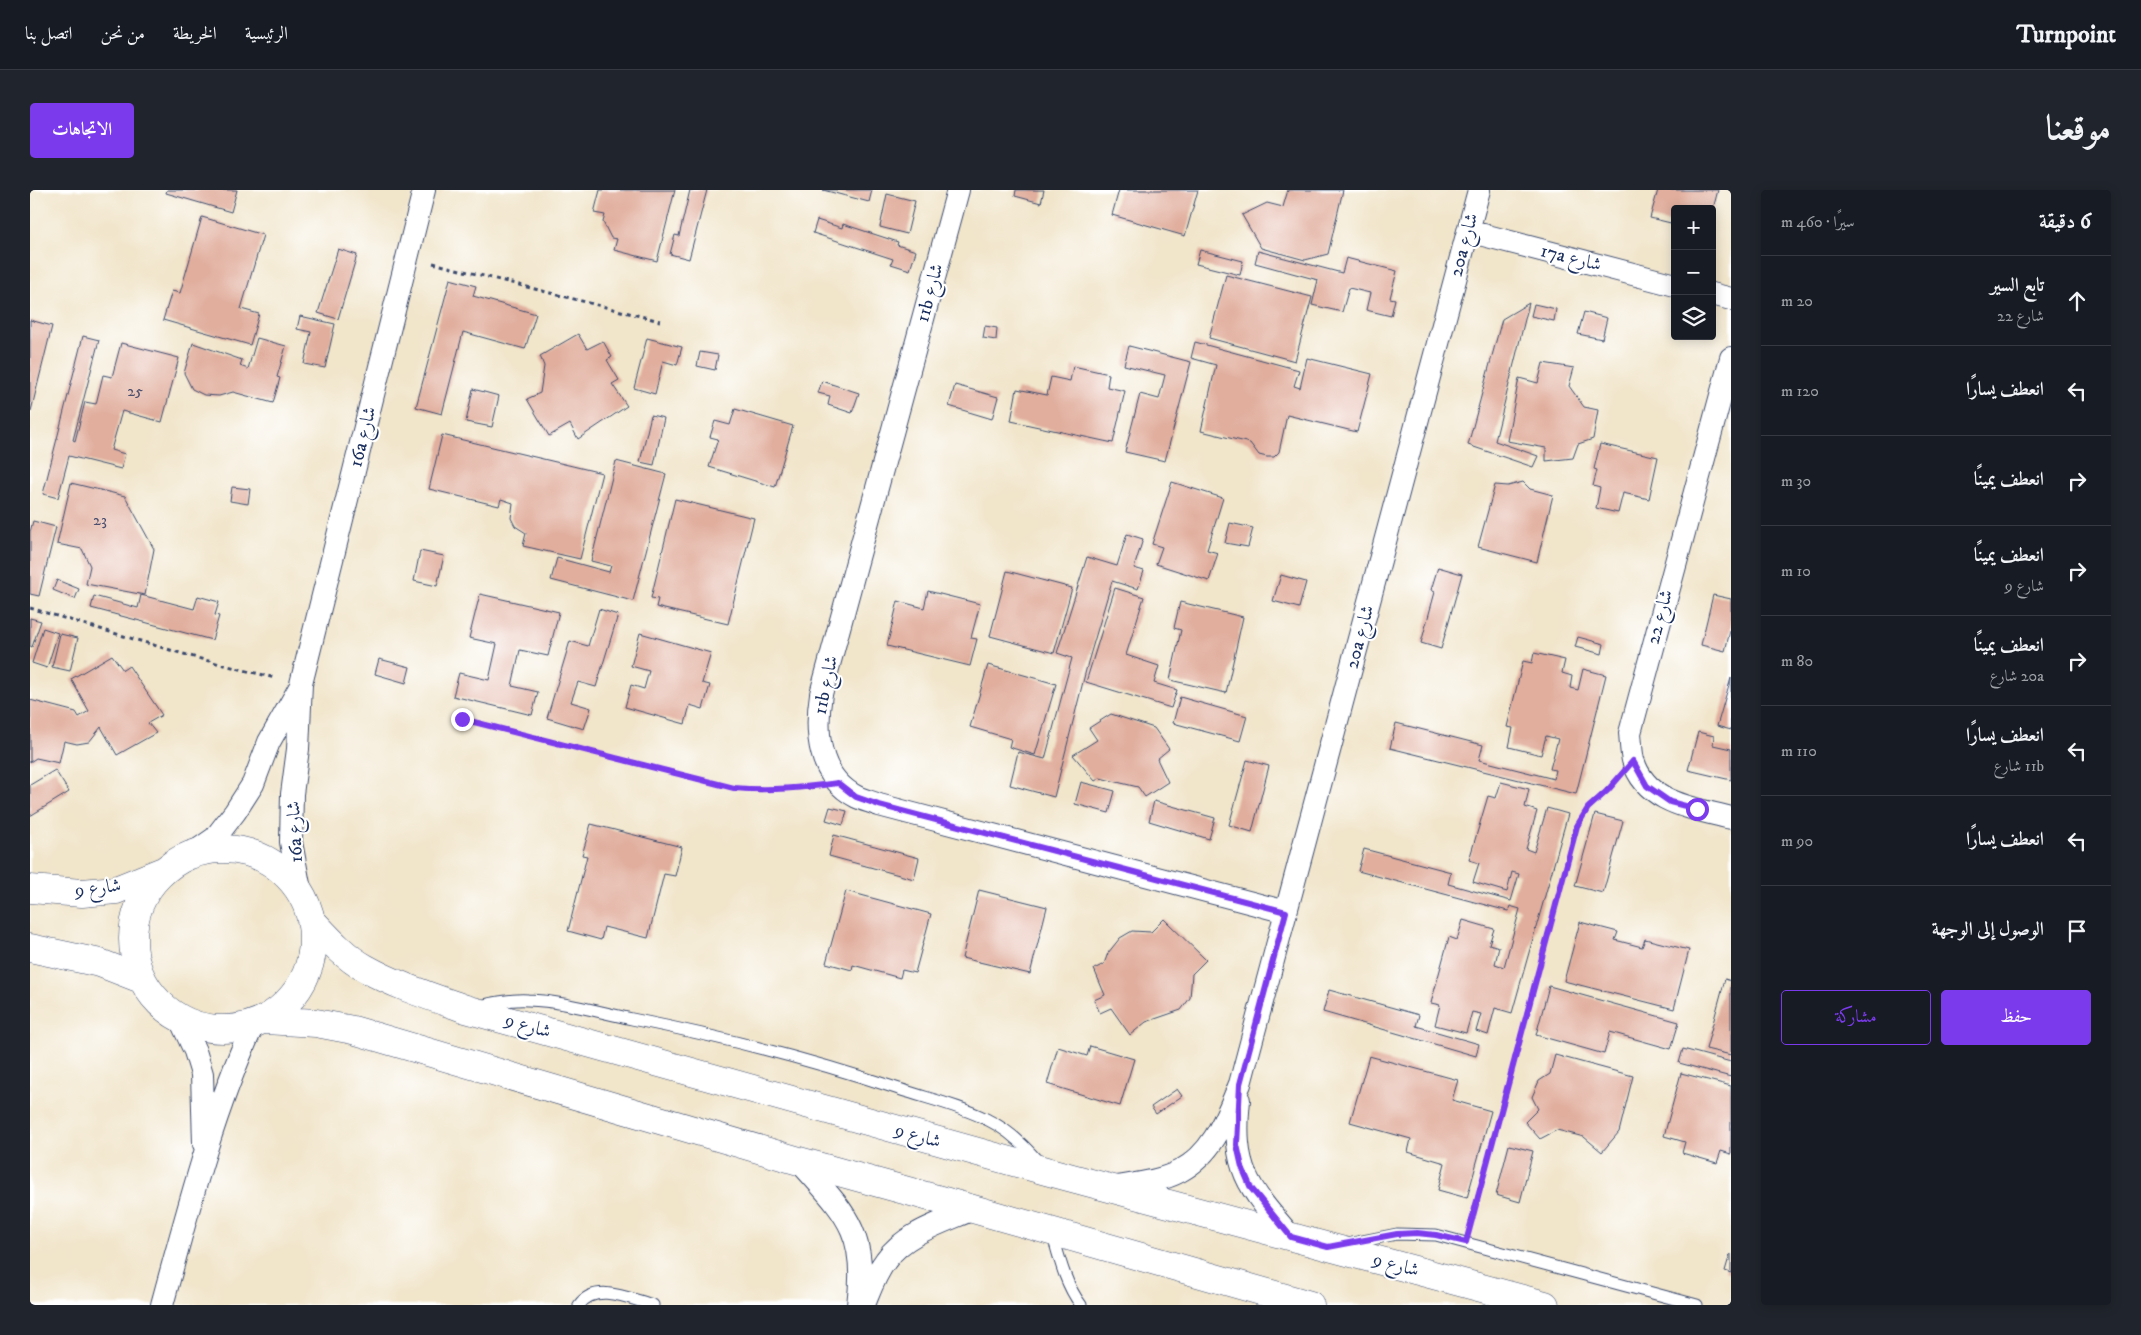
<!DOCTYPE html>
<html lang="ar">
<meta charset="utf-8">
<style>
body{margin:0;font-family:"IM FELL DW Pica",Amiri,serif;background:#20242c;color:#f1f3f6;direction:rtl}
.controls{position:absolute;right:15px;top:15px;display:grid;overflow:hidden;border-radius:5px;box-shadow:0 2px 12px #0003}
.controls button{width:45px;height:45px;display:grid;place-items:center;padding:0;border:0;border-bottom:1px solid #363941;background:#171b24;color:#f1f3f6;font:25px sans-serif}
.stop{position:absolute;width:15px;height:15px;margin:-11px;border:4px solid #7c3aed;border-radius:50%;background:#fff}
.stop.end{background:#7c3aed;border-color:#fff;box-shadow:0 1px 5px #0008}
.list{margin:0;padding:0;list-style:none}
h2{display:flex;justify-content:space-between;align-items:center;height:65px;margin:0;padding:0 20px;font-size:21px}
h2 small{font-size:16px;font-weight:400;color:#9ea1a6}
.list li{display:grid;grid-template-columns:32px 1fr auto;gap:15px;align-items:center;box-sizing:border-box;height:90px;padding:0 20px;border-top:1px solid #363941}
.list b{display:block;font-size:19px;white-space:nowrap}
.list p{margin:0;font-size:16px;white-space:nowrap;color:#9ea1a6}
.list em{font-size:16px;font-style:normal;color:#9ea1a6}
.actions{display:flex;gap:10px;padding:15px 20px}
.actions a{flex:1;padding:11px 0;border:1px solid #7c3aed;border-radius:5px;text-align:center;font-size:18px;color:#7c3aed}
.actions .main{background:#7c3aed;color:#fff}
.icon{flex:none;width:28px;height:28px;fill:none;stroke:currentColor;stroke-width:2;stroke-linecap:round;stroke-linejoin:round}
.map{position:relative;flex:none;width:1701px;height:1115px;overflow:hidden;direction:ltr;border-radius:5px}
header{display:flex;align-items:center;gap:30px;box-sizing:border-box;height:70px;padding:0 25px;background:#171b24;border-bottom:1px solid #363941}
header strong{font-size:24px}
nav{display:flex;gap:28px;margin-inline-start:auto;font-size:18px}
.intro{display:flex;align-items:center;justify-content:space-between;box-sizing:border-box;height:120px;padding:0 30px}
h1{margin:0;font-size:35px}
.button{padding:12px 22px;border-radius:5px;background:#7c3aed;color:#fff;font-size:18px;font-weight:700}
main{display:flex;gap:30px;padding:0 30px}
aside{flex:1;background:#171b24;border-radius:5px;box-shadow:0 2px 12px #0003}
.map>svg:first-child{display:block}
</style>
<header>
<strong>Turnpoint</strong>
<nav><a>الرئيسية</a><a>الخريطة</a><a>من نحن</a><a>اتصل بنا</a></nav>
</header>
<div class="intro"><h1>موقعنا</h1><a class="button">الاتجاهات</a></div>
<main>
<aside>
<h2>6 دقيقة<small>سيرًا · 460 m</small></h2>
<ul class="list">
<li><svg class="icon" aria-label="ahead" viewBox="0 0 24 24"><path d="M12 20V5M6 11l6-6 6 6"/></svg><div><b>تابع السير</b><p>شارع 22</p></div><em>20 m</em></li>
<li><svg class="icon" aria-label="left" viewBox="0 0 24 24"><path d="M17 20v-9H6M10 6l-5 5 5 5"/></svg><div><b>انعطف يسارًا</b></div><em>120 m</em></li>
<li><svg class="icon" aria-label="right" viewBox="0 0 24 24"><path d="M7 20v-9h11M14 6l5 5-5 5"/></svg><div><b>انعطف يمينًا</b></div><em>30 m</em></li>
<li><svg class="icon" aria-label="right" viewBox="0 0 24 24"><path d="M7 20v-9h11M14 6l5 5-5 5"/></svg><div><b>انعطف يمينًا</b><p>شارع 9</p></div><em>10 m</em></li>
<li><svg class="icon" aria-label="right" viewBox="0 0 24 24"><path d="M7 20v-9h11M14 6l5 5-5 5"/></svg><div><b>انعطف يمينًا</b><p>20a شارع</p></div><em>80 m</em></li>
<li><svg class="icon" aria-label="left" viewBox="0 0 24 24"><path d="M17 20v-9H6M10 6l-5 5 5 5"/></svg><div><b>انعطف يسارًا</b><p>11b شارع</p></div><em>110 m</em></li>
<li><svg class="icon" aria-label="left" viewBox="0 0 24 24"><path d="M17 20v-9H6M10 6l-5 5 5 5"/></svg><div><b>انعطف يسارًا</b></div><em>90 m</em></li>
<li><svg class="icon" aria-label="arrive" viewBox="0 0 24 24"><path d="M6 21V4h12l-3 4 3 4H6"/></svg><div><b>الوصول إلى الوجهة</b></div></li>
</ul>
<div class="actions"><a class="main">حفظ</a><a>مشاركة</a></div>
</aside>
<div class="map">
<svg width="1701" height="1115" viewBox="0 0 1701 1115">
<rect width="100%" height="100%" fill="#fff"/>
<filter id="ink" filterUnits="userSpaceOnUse"><feTurbulence type="fractalNoise" baseFrequency=".02" numOctaves="2"/><feDisplacementMap in="SourceGraphic" scale="10" xChannelSelector="R" yChannelSelector="G"/><feConvolveMatrix kernelMatrix="1 2 1 2 8 2 1 2 1" color-interpolation-filters="sRGB"/></filter>
<filter id="wash" filterUnits="userSpaceOnUse"><feTurbulence type="fractalNoise" baseFrequency=".0096" numOctaves="4" result="noise"/><feDisplacementMap in="SourceGraphic" scale="20" xChannelSelector="R" yChannelSelector="G"/><feGaussianBlur stdDeviation="1.12" result="paint"/><feColorMatrix in="noise" values="0 0 0 0 0 0 0 0 0 0 0 0 0 0 0 0 0 1.4 0 .05"/><feComposite in="paint" operator="in"/></filter>
<g filter="url(#wash)">
<rect width="100%" height="100%" fill="#f1e5ca"/>
<g id="blocks">
<path fill="#e1ae9d" d="M137,0H207L201,22L136,3Z
M570,0H645L627,71L584,60L587,49L581,48L573,32L575,25L564,23Z
M660,0H677L659,69L640,64L645,45L649,46Z
M793,0H842L839,12Z
M986,0H1014L1011,13L985,6Z
M1089,0H1168L1155,46L1082,25Z
M1258,0H1313L1298,64L1275,70L1231,58L1212,25L1237,13L1253,17Z
M1628,0H1688L1683,19H1645V34L1620,28Z
M857,4L885,11L877,44L850,37Z
M172,27L233,45L211,119L229,124L220,155L133,130L142,101L150,103Z
M787,30L812,38L813,34L868,52L867,55L886,61L880,80L861,74L863,69L783,43Z
M308,59L327,65L308,129L288,123Z
M1170,60L1213,71L1210,85L1166,74Z
M1228,61L1312,83L1316,68L1367,81L1360,108L1365,109L1361,126L1336,120L1340,103L1319,98L1312,122L1282,115L1288,90L1225,73Z
M1196,85L1282,107L1265,171L1179,148Z
M420,89L446,96L443,106L506,124L495,159L433,142L412,224L386,217Z
M1499,113L1465,251L1508,266L1503,277L1438,255L1472,129Z
M1504,114L1526,119L1524,131L1501,126Z
M1554,122L1577,128L1572,149L1548,144Z
M270,126L305,134L295,178L274,174L281,142L267,139Z
M0,130L22,136L1,221H0Z
M955,136L967,138L966,150L953,148Z
M548,144L557,159L573,151L582,167L577,170L589,190L582,194L597,216L548,249L540,234L519,246L497,209L510,203L514,176L510,166Z
M53,146L69,150L43,250L45,251L55,212L66,214L73,185L82,187L91,153L149,168L132,232L92,221L81,260L95,264L91,279L39,266L28,308L13,304Z
M227,148L256,156L247,187L250,188L243,213L203,202L189,206L174,205L162,199L154,183L163,153L212,170L210,176L218,179Z
M617,148L652,157L647,175L633,171L625,204L604,198Z
M1165,152L1269,180L1264,196L1270,198L1277,168L1342,184L1327,242L1257,225L1249,262L1244,267H1237L1229,265L1220,253L1171,241L1186,175L1161,168Z
M1099,156L1161,172L1135,271L1095,262L1110,204L1129,209L1135,185L1094,175Z
M670,162L688,165L685,180L667,176Z
M1513,173L1544,178L1539,196L1554,217L1568,220L1563,249L1548,254L1543,268L1516,271V258L1477,251L1489,188L1508,193Z
M1043,176L1079,184L1077,197L1095,201L1083,253L981,231L987,199L1017,205L1021,187L1040,191Z
M792,191L829,203L822,223L798,215L800,206L788,203Z
M925,195L968,207L962,229L919,216Z
M443,199L469,206L462,237L436,232Z
M705,219L763,236L745,297L679,277L688,249L680,247L685,231L700,235Z
M621,225L634,228L624,275L610,272Z
M412,245L572,283L550,369L493,356L496,343L485,336L481,328L483,313L471,309L469,316L399,299Z
M1570,254L1628,267L1619,309L1593,303L1588,323L1566,318L1570,298L1563,296L1567,280L1564,279Z
M586,271L636,284L603,411L521,390L527,368L579,382L581,376L561,371Z
M1142,292L1193,308L1177,360L1188,363L1179,391L1126,374L1132,357L1122,354Z
M1493,292L1500,299L1523,305L1507,372L1448,357L1465,295L1478,296Z
M41,293L95,306L124,359L115,405L56,394L60,376L52,359L27,354Z
M202,297L220,299L218,314L200,311Z
M645,309L724,328L698,434L626,417L628,409L621,408Z
M3,331L26,337L9,406L0,404V342Z
M1200,333L1223,338L1218,357L1195,353Z
M1097,344L1113,349L1104,378L1114,381L1108,399L1082,391L1058,472L1024,607L980,595L988,562L1015,569L1042,468L1027,463L1057,367L1087,376Z
M390,361L414,366L407,396L384,391Z
M1408,377L1432,384L1411,459L1391,453L1405,402L1401,400Z
M977,381L1042,398L1024,463L960,446Z
M1251,385L1276,392L1269,418L1243,411Z
M27,390L49,399L45,409L23,400Z
M1085,398L1114,407L1096,465L1129,476L1124,493L1147,500L1141,518L1056,492Z
M898,401L950,414L941,448L947,449L940,476L857,456L868,411L894,418Z
M450,404L529,422L518,466L490,460L482,496L508,502L502,525L423,506L429,483L459,490L467,454L439,448Z
M111,405L164,419L168,406L189,412L185,425L189,426L182,450L61,418L64,406L108,418Z
M1683,405L1701,409V437L1695,461L1671,455Z
M1150,412L1213,427L1196,503L1140,490L1151,440L1144,438Z
M569,419L588,425L566,497L548,492L541,512L561,518L554,539L517,528L540,451L558,456Z
M0,428L11,431L2,457L0,456Z
M13,438L28,443L17,478L2,473Z
M610,443L681,463L672,493L680,495L673,519L660,515L655,534L595,517L601,495L614,499L619,481L601,476Z
M30,444L48,448L40,481L22,477Z
M1548,447L1574,454L1572,464L1545,457Z
M1504,463L1535,470L1532,483L1542,486L1540,498L1548,500L1553,479L1576,485L1546,604L1360,558L1366,533L1453,555L1449,570L1524,589L1526,580L1520,579L1528,549L1516,546L1511,565L1479,557L1483,538L1477,537L1493,471L1502,473Z
M82,465L93,480L99,476L132,525L118,533L126,543L87,565L71,537L59,552L47,554L34,551L29,573L6,568L0,572V510L46,522L49,527L59,521L41,489Z
M349,469L380,477L376,493L345,484Z
M958,475L1026,494L1005,565L979,557L981,549L940,537Z
M1701,488V540L1687,536Z
M1150,507L1217,526L1210,551L1143,533Z
M1081,524L1124,538L1139,559L1127,569L1138,592L1115,607L1108,597L1070,588L1065,591L1043,565L1067,550L1059,538Z
M1668,542L1684,546L1683,555L1701,559V590L1658,580Z
M1217,570L1239,576L1222,642L1199,635Z
M25,580L39,602L0,626V595Z
M1051,592L1085,601L1079,623L1045,614Z
M1471,592L1499,599L1495,617L1507,621L1496,659L1504,662L1517,618L1538,624L1482,823L1465,818L1458,845L1446,841L1451,824L1442,822L1436,843L1405,835L1410,815L1401,813L1419,747L1427,750L1433,730L1464,739L1459,754L1469,757L1465,774L1474,777L1490,719L1480,716L1478,721L1328,681L1334,659L1421,682L1418,694L1481,711L1489,684L1482,682L1477,702L1443,692L1449,673L1439,670L1458,606L1466,608Z
M1124,611L1185,628L1179,649L1119,631Z
M800,617L817,621L813,635L796,630Z
M1565,624L1593,631L1573,703L1545,696Z
M561,634L652,657L645,686L634,684L618,748L574,737L571,750L538,741L557,666L552,665Z
M804,645L889,668L884,689L799,666Z
M949,700L1017,717L1000,784L932,768Z
M816,701L901,724L885,783L872,780L870,788L823,775L822,780L796,773Z
M1134,729L1176,770L1162,784L1160,808L1151,820L1116,832L1100,845L1081,818L1070,823L1064,810L1075,805L1064,779L1074,774L1078,763L1090,748L1102,741L1121,742Z
M1550,732L1588,742L1585,750L1612,757L1615,749L1659,760L1644,819L1534,791Z
M1695,789L1701,791V865L1676,859Z
M1519,796L1649,832L1641,859L1580,842L1574,864L1506,845Z
M1299,800L1389,825L1386,836L1449,854L1446,866L1293,822Z
M1060,856L1104,869L1090,916L1017,894L1028,857L1057,866Z
M1653,859L1701,872V887L1649,873Z
M1525,865L1603,886L1589,942L1572,962L1554,947L1527,940L1510,949L1495,932L1508,919L1502,907L1509,891L1520,884Z
M1339,866L1428,890L1422,910L1461,921L1437,1008L1408,1000L1415,973L1378,962L1381,949L1320,932Z
M1651,883L1701,896V964L1691,961L1687,973L1652,963L1655,952L1634,946Z
M1147,899L1152,906L1126,924L1121,917Z
M1479,955L1503,961L1490,1012L1466,1005Z
M1700,1064H1701V1083L1695,1081Z"/>
</g>
</g>
<g filter="url(#ink)">
<use href="#blocks" fill-opacity="0" stroke="#3b4a6e" stroke-width="1"/>
<g fill="none" stroke-linecap="round" stroke-linejoin="round">
<g stroke="#3b4a6e" stroke-width="13">
<path id="service" d="M450,816C466,812 482,809 498,810C533,811 568,822 602,829C692,847 782,870 869,899C899,909 931,916 958,930C979,940 996,957 1010,974
M1022,1042C1029,1067 1035,1094 1051,1115
M1317,1054L1367,1044L1406,1045L1667,1115
M549,1115C566,1092 600,1109 623,1115"/>
</g>
<g stroke="#3b4a6e" stroke-width="24">
<path id="minor" d="M928,0L791,504C785,542 788,587 827,607C833,610 842,612 849,615L1256,722
M1438,41L1645,95
M1682,104L1701,109
M1701,168L1600,543C1601,552 1601,562 1603,570C1616,614 1664,618 1701,628
M162,664L185,648L205,622L223,594L239,552L269,499
M270,700L261,652L262,604L268,559L271,494L394,0
M150,829L165,861L172,884L174,954
M1209,910C1202,979 1217,996 1261,1047
M769,971C815,1023 838,1041 828,1115
M1082,998C1104,994 1130,992 1150,981C1184,963 1196,927 1210,894L1449,0
M835,1112C841,1097 846,1083 856,1070C875,1043 914,1032 943,1019
M132,1115C158,1020 182,925 223,835"/>
</g>
<g stroke="#3b4a6e" stroke-width="29">
<path id="tertiary" d="M103 749a90 90 0 1 1 180 0a90 90 0 1 1-180 0Z
M0,699L52,703L86,700L133,681
M283,732C298,748 315,767 335,778C367,796 402,807 436,819L1016,981L1515,1115
M0,758L70,773L111,789
M235,830L286,833L323,840L769,971L943,1019L1280,1115"/>
</g>
<path stroke="#3b4a6e" stroke-width="3" stroke-dasharray="4 4" stroke-linecap="butt" d="M403,73L630,131
M0,418L167,468L245,488
M433,529L704,598L732,600L780,597
M1441,1032L1547,636L1558,618L1585,592"/>
<use href="#service" stroke="#fff" stroke-width="11"/>
<use href="#minor" stroke="#fff" stroke-width="22"/>
<use href="#tertiary" stroke="#fff" stroke-width="28"/>
</g>
</g>
<g fill="none" stroke-linecap="round" stroke-linejoin="round" filter="url(#ink)">
<path stroke="#7c3aed" stroke-width="6" d="M432,529L704,598C741,601 771,598 808,593L826,607L849,615L1256,722L1210,894L1207,955L1212,977L1221,998L1261,1047L1298,1057L1367,1044L1387,1043L1406,1045L1436,1052L1547,636L1558,618L1578,600L1603,571L1617,596L1640,612L1667,619"/>
</g>
<g text-anchor="middle" dominant-baseline="central" stroke-width="4" stroke-linejoin="round" paint-order="stroke">
<g font-size="16" fill="#4c4f6e">
<text x="105" y="201">25</text>
<text x="70" y="330">23</text>
</g>
<g font-size="19" fill="#1b2f5e" stroke="#fff">
<text transform="translate(1434 55) rotate(-75)">20a شارع</text>
<text transform="translate(1541 68) rotate(14)">17a شارع</text>
<text transform="translate(900 103) rotate(-75)">11b شارع</text>
<text transform="translate(333 247) rotate(-76)">16a شارع</text>
<text transform="translate(1630 427) rotate(-75)">شارع 22</text>
<text transform="translate(1330 447) rotate(-75)">20a شارع</text>
<text transform="translate(796 495) rotate(-78)">11b شارع</text>
<text transform="translate(265 642) rotate(-93)">16a شارع</text>
<text transform="translate(68 698) rotate(-7)">شارع 9</text>
<text transform="translate(498 836) rotate(16)">شارع 9</text>
<text transform="translate(888 946) rotate(16)">شارع 9</text>
<text transform="translate(1366 1075) rotate(15)">شارع 9</text>
</g>
</g>
</svg>
<div class="controls">
<button>+</button>
<button>−</button>
<button><svg class="icon" aria-label="layers" viewBox="0 0 24 24"><path d="M12 4l9 5-9 5-9-5zM3 14l9 5 9-5"/></svg></button>
</div>
<div class="stop" style="left:1667px;top:619px"></div>
<div class="stop end" style="left:432px;top:529px"></div>
</div>
</main>
